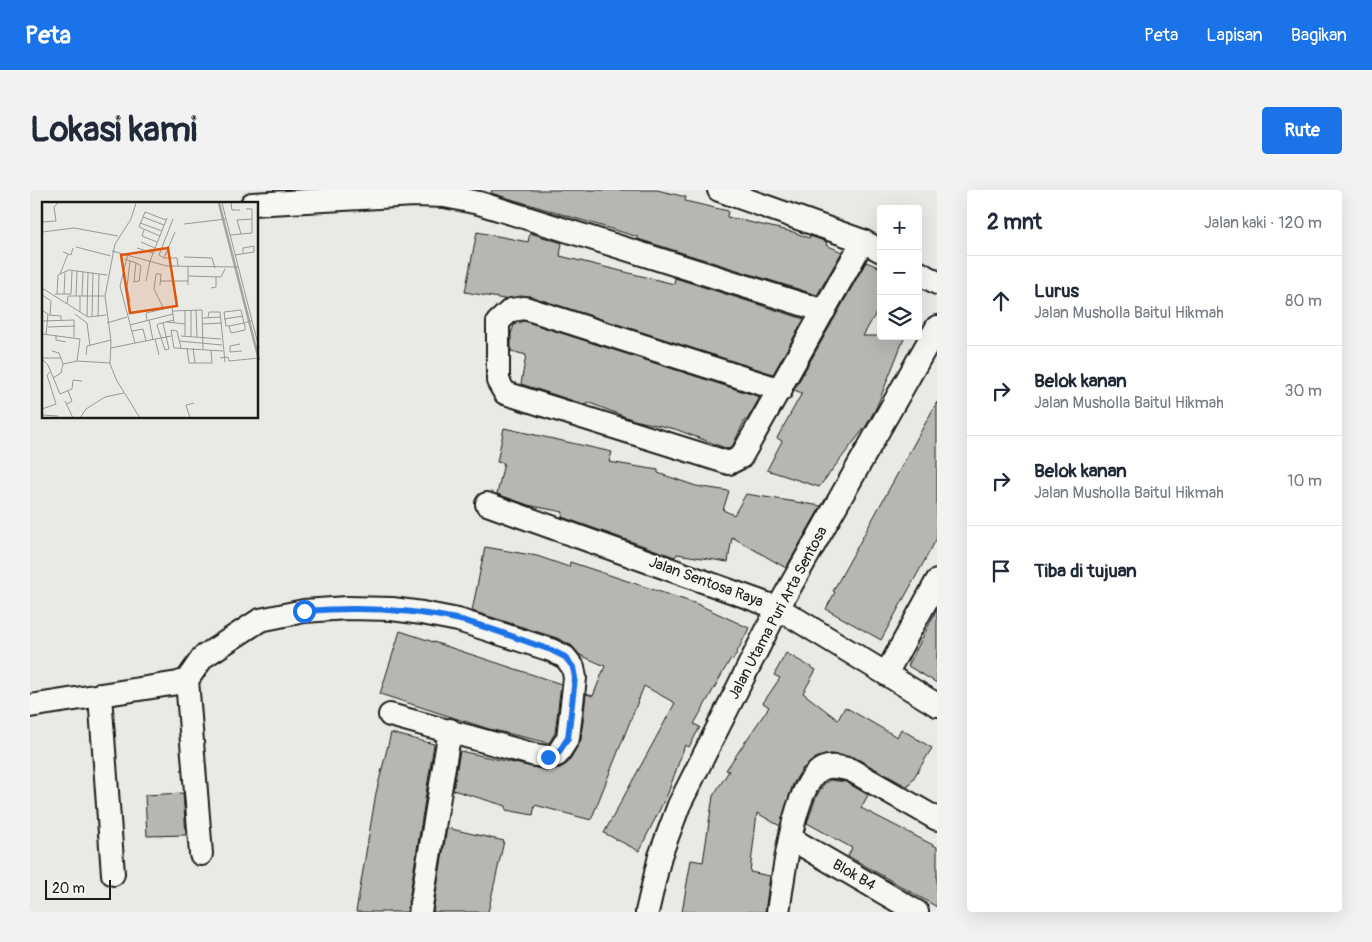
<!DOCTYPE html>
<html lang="id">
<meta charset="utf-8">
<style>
body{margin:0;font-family:Pangolin,sans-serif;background:#f2f2f3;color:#1f2937}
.controls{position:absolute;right:15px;top:15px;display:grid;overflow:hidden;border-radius:5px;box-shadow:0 5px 20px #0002}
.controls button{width:45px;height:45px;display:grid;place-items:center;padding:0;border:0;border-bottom:1px solid #e0e1e3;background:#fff;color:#1f2937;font:25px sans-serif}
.scale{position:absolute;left:15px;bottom:12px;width:66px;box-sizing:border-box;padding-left:5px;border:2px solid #1c1c1c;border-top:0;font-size:14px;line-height:18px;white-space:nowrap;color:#1c1c1c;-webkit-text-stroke:4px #f6f6f2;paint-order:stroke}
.stop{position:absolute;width:15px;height:15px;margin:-11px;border:4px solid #1a73e8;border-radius:50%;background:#fff}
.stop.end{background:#1a73e8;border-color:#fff;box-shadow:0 1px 5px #0008}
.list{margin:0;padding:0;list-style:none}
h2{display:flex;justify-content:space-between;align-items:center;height:65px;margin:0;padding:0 20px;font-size:21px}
h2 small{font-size:16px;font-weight:400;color:#747a83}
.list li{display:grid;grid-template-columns:32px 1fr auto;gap:15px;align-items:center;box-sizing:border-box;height:90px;padding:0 20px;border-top:1px solid #e0e1e3}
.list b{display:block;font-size:19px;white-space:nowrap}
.list p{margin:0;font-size:16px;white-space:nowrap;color:#747a83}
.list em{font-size:16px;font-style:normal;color:#747a83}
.icon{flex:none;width:28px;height:28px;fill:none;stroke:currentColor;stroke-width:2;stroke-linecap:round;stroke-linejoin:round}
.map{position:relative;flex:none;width:907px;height:722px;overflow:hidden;border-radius:5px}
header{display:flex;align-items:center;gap:30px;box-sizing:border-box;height:70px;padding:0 25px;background:#1a73e8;color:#fff}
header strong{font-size:24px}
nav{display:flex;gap:28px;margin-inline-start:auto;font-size:18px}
.intro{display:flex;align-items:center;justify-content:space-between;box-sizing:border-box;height:120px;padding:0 30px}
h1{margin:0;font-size:35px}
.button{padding:12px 22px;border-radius:5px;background:#1a73e8;color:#fff;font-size:18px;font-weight:700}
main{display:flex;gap:30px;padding:0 30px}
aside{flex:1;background:#fff;border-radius:5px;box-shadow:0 5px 20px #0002}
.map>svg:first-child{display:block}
</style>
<header>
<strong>Peta</strong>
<nav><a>Peta</a><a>Lapisan</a><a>Bagikan</a></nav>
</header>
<div class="intro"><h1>Lokasi kami</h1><a class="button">Rute</a></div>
<main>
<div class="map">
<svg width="907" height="722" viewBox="0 0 907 722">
<rect width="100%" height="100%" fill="#e9e9e5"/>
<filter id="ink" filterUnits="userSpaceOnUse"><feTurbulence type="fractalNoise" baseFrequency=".02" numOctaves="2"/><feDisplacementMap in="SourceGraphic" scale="10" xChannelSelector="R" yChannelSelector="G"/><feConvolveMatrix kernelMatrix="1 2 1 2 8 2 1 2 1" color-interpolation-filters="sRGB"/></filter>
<g filter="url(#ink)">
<path fill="#b6b6b3" stroke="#1c1c1c" d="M462,0H627L656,7L655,11L698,21L697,27L763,42L779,48L780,46L797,52L796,55L812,62L787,105L608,49V47L461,3Z
M447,42L498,52L500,43L532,53L530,66L644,94L645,88L774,129L743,184L499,106L474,109L435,102Z
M836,72L851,78V114L833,146H875L847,216L836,236L789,297L737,280L752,251L747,248L772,203L764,200Z
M494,131L730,207L717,230H715L702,257L698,259L645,239L604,230L557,212L556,215L491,194L496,165L481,161V144L484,135Z
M907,212V348L851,450L796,419L805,402L803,401Z
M474,238L582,262L579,272L628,280V283L666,296L699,301L693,320L704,325L716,304L791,316L756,378L702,347L698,372L647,364L645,367L532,327L533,322L498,315L467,304L474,273L467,272Z
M455,357L507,366L539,377L540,372L667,414L719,438L703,470L701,468L664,534L670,537L659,557L655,555L638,603L609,661L574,643L645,513L614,496L561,630L505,615L503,625L476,620V616L423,600L430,561L516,580L530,578L538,573L551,550L556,504L563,506L575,476L550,465L541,455L527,448L442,421Z
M907,419V493L878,476Z
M370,441L531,494L525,543L519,553L459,539L350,504Z
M756,463L786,480L773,503L808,530L815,517L867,547L871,539L902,558L878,597L824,567L800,564L786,568L772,579L763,594L750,636L727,623L720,682L740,686L735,722H652L661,670L673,672L683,606L699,581L696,580L739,517L733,513L750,488L744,485Z
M361,543L404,554L377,722H326L346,603Z
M800,590L816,592L838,605L831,618L907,657V717L818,666L822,658L777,633L786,607L793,595Z
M153,603L156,645L117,646L115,605Z
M417,638L474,651L458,722H403Z"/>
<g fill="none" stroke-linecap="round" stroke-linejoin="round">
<g stroke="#1c1c1c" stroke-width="26">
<path id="minor" d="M689,0L833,51L851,61
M222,14L385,5L415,6L449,13L794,121
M888,82L907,93
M751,200L495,118L481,120L468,132V191L475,203L699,273L711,267L833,51
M457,314L748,418L907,515
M856,484L907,391
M157,490L171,664
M70,505L83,684
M0,516L148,493L157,490L173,467L230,430L274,421L317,418L362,419L392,423L428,430L521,460L535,467L543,477L545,488L538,548L527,565L518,567L505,565L360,525
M760,648L887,722
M390,722L420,540
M617,722L630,666L649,615L748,418L907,137
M748,722C753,691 763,590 794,578C802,575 813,578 821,580L907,629"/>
</g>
<use href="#minor" stroke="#f6f6f2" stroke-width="22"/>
</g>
</g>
<g fill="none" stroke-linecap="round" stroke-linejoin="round" filter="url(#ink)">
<path stroke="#1a73e8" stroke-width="6" d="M274,421C326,417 375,418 426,429C458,436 490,450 521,460L535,467L543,477L545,488L538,548L527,565L518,567"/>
</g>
<g text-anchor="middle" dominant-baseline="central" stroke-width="4" stroke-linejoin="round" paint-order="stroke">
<g font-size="15" fill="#1c1c1c" stroke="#f6f6f2">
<text transform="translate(676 392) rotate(20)">Jalan Sentosa Raya</text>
<text transform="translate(748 423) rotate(-62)">Jalan Utama Puri Arta Sentosa</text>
<text transform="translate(824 685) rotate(30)">Blok B4</text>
</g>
</g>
<g transform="translate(12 12)">
<rect width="216" height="216" fill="#e9e9e5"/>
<path fill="none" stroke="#a3a3a1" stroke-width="2.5" d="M177,1L217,158"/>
<path fill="none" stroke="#979795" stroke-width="1" d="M94,1L89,17L73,42L63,94L69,139L68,162L75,179L98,216M180,1L217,146M189,1L190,8H198M101,15L122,23M0,20L14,19L12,5L16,1M98,21L120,29M142,22L184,17M102,28L100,34L115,40M0,30L32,26L76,34M199,32L210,31V7H204M188,33L199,32L195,18L210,17M118,34L97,25L103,10L124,18M99,40L113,46M34,45L69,54M95,46L111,51M70,49L125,64L197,65M21,50L29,53L31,46M86,51L78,84L93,141L129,134M193,53L212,50V44L201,46V51M142,55L170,56L173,66M122,56L117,53L131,17M122,56L133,30M122,56H135L136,64M83,57L94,61L98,63L99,64L97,79L92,80L94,61M18,72L26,52M146,74L179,75L183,67M104,79L108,59L125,16M119,79H146M118,83L119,72H114L112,87L122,107M146,83V65M0,86L46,115L64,113M169,86L174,85V75M13,92H29L30,69M15,92L16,73L27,68L65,73M22,92L23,71M0,93L9,99L8,113M34,94L35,69M40,94L41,70M88,100L85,85L88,59M25,102L26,94H63M0,108L6,112L4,133M143,108V134M149,108V134M154,108L155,135M131,109L160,108L161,147M38,110V94M33,112L45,121L48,144M7,113L19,114V118M45,114L46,70M50,115L51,71M56,115L57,72M166,115L167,110H178L183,160M161,116L179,115M182,117L201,114M105,118L104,111L130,105L132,121M107,118L111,138M0,119L32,118V135M125,120L143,122M65,121L85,115M121,121L127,147L123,148L115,123L116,122L132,118M161,122L180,121M88,123L131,112M187,124L189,131L203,128V124L202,121L199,108L182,110L184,124H187L202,121L208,119H210M6,125L33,124M90,129L101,127L104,139M0,132L38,137L35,159M14,133V138L24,140M139,134L179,137M113,137L117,153M137,139L180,143M198,142L188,144V150L200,149M69,146L93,141M139,146L135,129L129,128L132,146L181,149M145,146L147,161H170L169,148M151,146L153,161M10,149L17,151L21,162L19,171L11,176M44,153L45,144L69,138M0,156H19M178,156L186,155L187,159L217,156M0,157L6,163L18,192L30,187L31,178L40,179M21,162L35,159L68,161M23,199L31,216M25,202L30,199L26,189M0,207L14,202L5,173L9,169M0,213L16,214M38,216L44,207L63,195L82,191M148,216L144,203L152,201"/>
<path fill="#de560d" fill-opacity="0.15" stroke="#de560d" stroke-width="2.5" d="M126,46L135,104L88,111L79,53Z"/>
<rect width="216" height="216" fill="none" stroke="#1c1c1c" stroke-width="2.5"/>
</g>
</svg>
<div class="controls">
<button>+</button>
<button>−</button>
<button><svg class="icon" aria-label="layers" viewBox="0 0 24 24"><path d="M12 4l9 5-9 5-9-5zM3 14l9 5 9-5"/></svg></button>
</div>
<div class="scale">20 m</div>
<div class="stop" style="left:274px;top:421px"></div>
<div class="stop end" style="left:518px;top:567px"></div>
</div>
<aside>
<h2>2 mnt<small>Jalan kaki · 120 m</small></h2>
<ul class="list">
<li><svg class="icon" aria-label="ahead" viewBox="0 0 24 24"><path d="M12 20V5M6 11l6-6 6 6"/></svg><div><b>Lurus</b><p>Jalan Musholla Baitul Hikmah</p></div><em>80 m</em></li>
<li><svg class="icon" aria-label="right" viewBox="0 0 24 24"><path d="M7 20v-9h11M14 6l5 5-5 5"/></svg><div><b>Belok kanan</b><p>Jalan Musholla Baitul Hikmah</p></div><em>30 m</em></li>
<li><svg class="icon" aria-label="right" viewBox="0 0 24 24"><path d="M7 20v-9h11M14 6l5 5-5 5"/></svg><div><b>Belok kanan</b><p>Jalan Musholla Baitul Hikmah</p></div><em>10 m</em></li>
<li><svg class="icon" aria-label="arrive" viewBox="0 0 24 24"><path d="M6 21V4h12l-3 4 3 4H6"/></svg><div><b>Tiba di tujuan</b></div></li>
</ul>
</aside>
</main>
